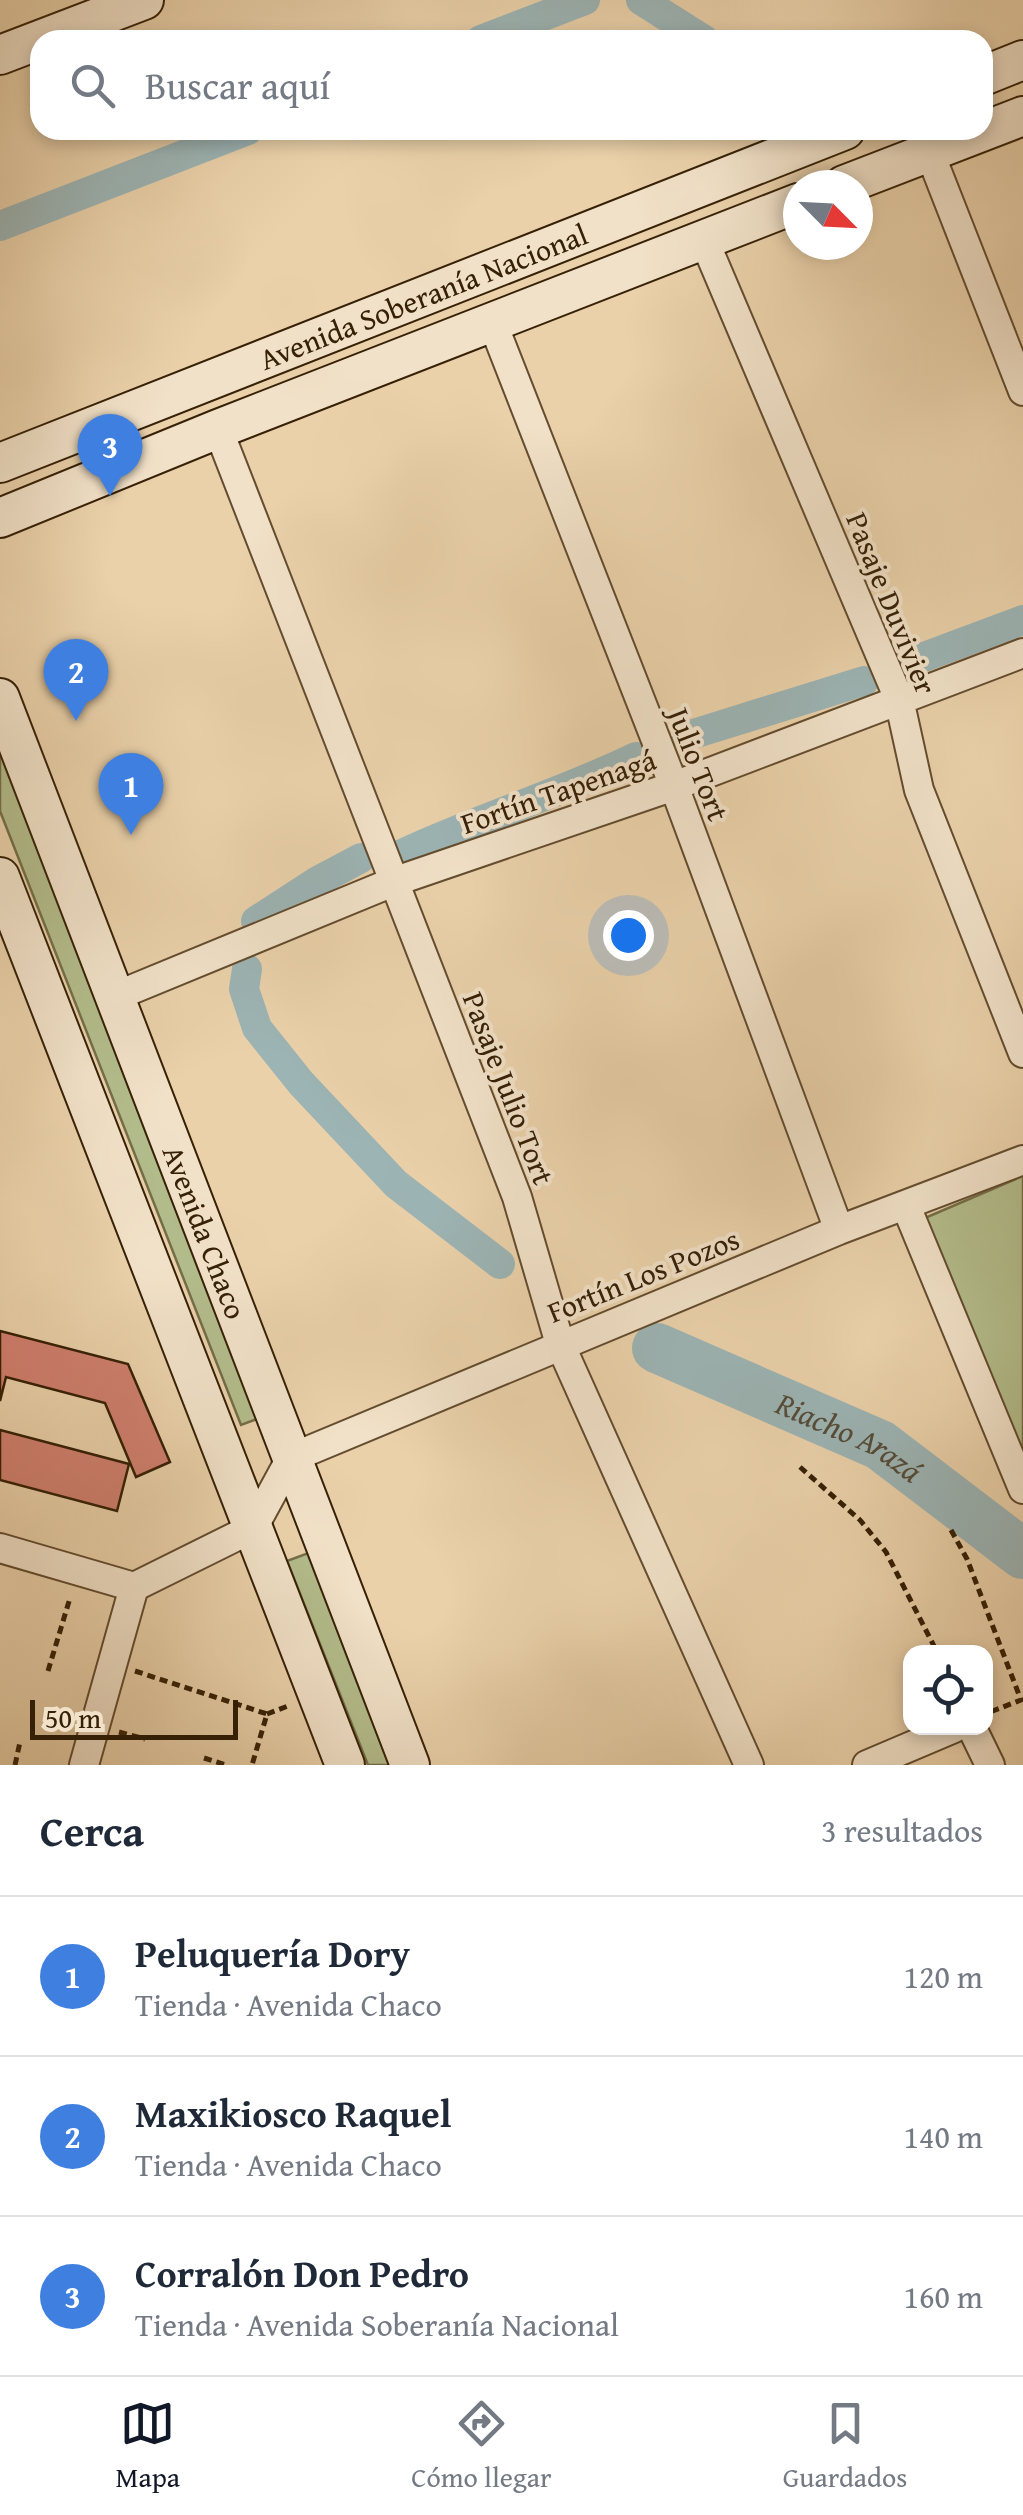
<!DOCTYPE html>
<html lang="es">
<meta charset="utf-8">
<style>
body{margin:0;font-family:"Gentium Book Plus",serif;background:#f2f2f3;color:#1f2937}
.controls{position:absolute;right:30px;bottom:30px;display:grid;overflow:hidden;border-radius:20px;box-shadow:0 5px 15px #0003}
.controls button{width:90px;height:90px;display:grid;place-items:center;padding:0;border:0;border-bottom:2px solid #e0e1e3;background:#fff;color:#1f2937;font:50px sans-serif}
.compass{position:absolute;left:783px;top:170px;width:90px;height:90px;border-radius:50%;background:#fff;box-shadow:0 5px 15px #0003;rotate:114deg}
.scale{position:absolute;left:30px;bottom:25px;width:208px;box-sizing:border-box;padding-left:10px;border:5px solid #362006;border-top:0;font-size:28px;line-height:35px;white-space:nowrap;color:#362006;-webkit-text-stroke:8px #f1e1c8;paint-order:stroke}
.you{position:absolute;left:628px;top:935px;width:35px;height:35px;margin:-25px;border:8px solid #fff;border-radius:50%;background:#1a73e8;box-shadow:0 0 0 15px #1a73e833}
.badge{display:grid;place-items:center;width:65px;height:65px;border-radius:50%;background:#111827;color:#fff;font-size:32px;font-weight:700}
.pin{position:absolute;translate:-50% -82px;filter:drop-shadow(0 2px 5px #0008)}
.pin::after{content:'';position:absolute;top:52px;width:35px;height:30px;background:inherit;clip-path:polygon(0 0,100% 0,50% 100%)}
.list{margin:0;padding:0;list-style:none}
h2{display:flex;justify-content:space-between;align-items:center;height:130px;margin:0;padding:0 40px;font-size:42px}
h2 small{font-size:32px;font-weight:400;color:#747a83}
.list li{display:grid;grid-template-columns:65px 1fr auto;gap:30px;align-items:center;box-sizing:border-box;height:160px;padding:0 40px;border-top:2px solid #e0e1e3}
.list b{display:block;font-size:38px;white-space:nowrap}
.list p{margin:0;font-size:32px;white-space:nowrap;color:#747a83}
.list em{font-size:32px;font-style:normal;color:#747a83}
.icon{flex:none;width:55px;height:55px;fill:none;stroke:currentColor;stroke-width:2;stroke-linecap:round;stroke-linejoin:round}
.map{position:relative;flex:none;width:1023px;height:1765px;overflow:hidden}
.search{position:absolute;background:#fff;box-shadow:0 5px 15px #0003;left:30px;right:30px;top:30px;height:110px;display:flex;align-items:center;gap:25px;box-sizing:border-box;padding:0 35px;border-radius:30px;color:#747a83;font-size:38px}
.sheet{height:610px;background:#fff}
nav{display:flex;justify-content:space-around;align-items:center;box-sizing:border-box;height:140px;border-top:2px solid #e0e1e3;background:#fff;font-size:28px;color:#747a83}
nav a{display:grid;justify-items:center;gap:5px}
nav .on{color:#111827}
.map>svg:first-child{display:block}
</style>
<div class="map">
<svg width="1023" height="1765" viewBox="0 0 1023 1765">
<rect width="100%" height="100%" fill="#ead1aa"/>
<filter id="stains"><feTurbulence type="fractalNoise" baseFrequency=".002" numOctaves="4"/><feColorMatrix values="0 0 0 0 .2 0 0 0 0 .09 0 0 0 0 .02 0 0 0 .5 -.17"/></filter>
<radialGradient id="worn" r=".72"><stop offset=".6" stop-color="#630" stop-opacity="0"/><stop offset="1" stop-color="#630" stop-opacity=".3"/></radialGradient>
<path fill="#b3bc8b" stroke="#746e48" stroke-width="2.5" d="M0,741L265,1416L241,1425L0,811Z
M1023,1176V1461L925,1218Z
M311,1552L396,1765H368L287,1561Z"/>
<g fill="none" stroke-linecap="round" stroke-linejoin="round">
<path stroke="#9cb4b4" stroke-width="30" d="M641,0L704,40
M481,40L585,0
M0,226L248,130
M908,663L1023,620
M687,736L864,681
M402,854C478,818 560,794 636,757
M256,921L316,882L361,858
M247,969L244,989L257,1028L301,1083L396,1184L500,1264"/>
<path stroke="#9cb4b4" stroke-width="50" id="s1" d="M657,1348L880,1445L1023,1554"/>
</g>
<path fill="#d0806f" stroke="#362006" stroke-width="2.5" d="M0,1331L128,1364L170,1462L136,1477L105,1403L6,1377L0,1401Z
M0,1430L129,1464L117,1511L0,1480Z"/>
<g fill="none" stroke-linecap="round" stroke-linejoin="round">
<g stroke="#634c2f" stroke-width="32">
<path id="street" d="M929,151L1023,391
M704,240L899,699L919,790L1023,1053
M493,324L674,786L839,1230
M218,429L517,1197L560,1344L749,1765
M116,996L393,882L674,786L1023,653
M906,1206L1023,1489
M0,1548L134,1587L253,1528L291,1458L839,1230L1023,1160
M972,1728L990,1765
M84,1765L134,1587
M867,1765L954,1728"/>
</g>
<g stroke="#362006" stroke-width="42">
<g id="secondary">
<path d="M0,55L144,0"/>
<path d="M983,76L1023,60"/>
<path d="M844,185L1023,116"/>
<path id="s2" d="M0,463L845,130"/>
<path d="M0,518L218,429L798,203"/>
<path id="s3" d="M0,698L410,1765"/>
<path d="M0,877L345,1765"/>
</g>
</g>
<path stroke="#362006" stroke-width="5" stroke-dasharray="8 5" stroke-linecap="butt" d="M800,1467L860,1520L886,1552L937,1652
M951,1530L967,1559L1021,1700L990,1712
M48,1671L70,1598
M135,1671L267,1714L252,1765
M267,1714L288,1706
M119,1732L145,1739
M204,1758L226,1765
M15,1765L20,1742"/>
<use href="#street" stroke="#f1e1c8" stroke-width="28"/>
<use href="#secondary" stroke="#f1e1c8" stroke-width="38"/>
</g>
<g text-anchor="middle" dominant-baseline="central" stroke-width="8" stroke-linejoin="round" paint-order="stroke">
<g font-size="30" fill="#362006" stroke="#f1e1c8">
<text stroke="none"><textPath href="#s2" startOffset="455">Avenida Soberanía Nacional</textPath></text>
<text transform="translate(892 603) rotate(68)">Pasaje Duvivier</text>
<text transform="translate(699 764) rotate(69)">Julio Tort</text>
<text transform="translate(558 791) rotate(-19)">Fortín Tapenagá</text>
<text transform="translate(509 1088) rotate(69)">Pasaje Julio Tort</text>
<text stroke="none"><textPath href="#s3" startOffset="572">Avenida Chaco</textPath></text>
<text transform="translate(643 1275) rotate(-22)">Fortín Los Pozos</text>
</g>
<g font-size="32" font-style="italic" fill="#554c3a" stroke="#f1e1c8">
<text stroke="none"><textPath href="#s1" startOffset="212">Riacho Arazá</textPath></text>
</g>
</g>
<rect width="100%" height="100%" filter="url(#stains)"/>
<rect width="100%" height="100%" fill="url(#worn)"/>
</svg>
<div class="controls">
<button><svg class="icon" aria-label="locate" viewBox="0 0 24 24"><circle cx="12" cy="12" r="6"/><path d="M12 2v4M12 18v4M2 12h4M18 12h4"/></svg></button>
</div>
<svg class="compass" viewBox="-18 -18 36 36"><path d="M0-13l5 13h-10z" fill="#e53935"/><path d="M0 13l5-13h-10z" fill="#747a83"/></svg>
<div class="scale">50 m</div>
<div class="you"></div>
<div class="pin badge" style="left:131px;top:835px;background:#3f7fe0">1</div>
<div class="pin badge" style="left:76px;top:721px;background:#3f7fe0">2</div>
<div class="pin badge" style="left:110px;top:496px;background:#3f7fe0">3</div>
<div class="search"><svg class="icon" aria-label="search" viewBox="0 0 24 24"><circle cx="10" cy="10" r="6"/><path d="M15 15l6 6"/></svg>Buscar aquí</div>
</div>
<section class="sheet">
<h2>Cerca<small>3 resultados</small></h2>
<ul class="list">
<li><span class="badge" style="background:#3f7fe0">1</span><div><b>Peluquería Dory</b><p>Tienda · Avenida Chaco</p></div><em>120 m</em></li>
<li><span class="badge" style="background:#3f7fe0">2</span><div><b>Maxikiosco Raquel</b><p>Tienda · Avenida Chaco</p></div><em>140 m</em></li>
<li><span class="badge" style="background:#3f7fe0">3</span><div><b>Corralón Don Pedro</b><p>Tienda · Avenida Soberanía Nacional</p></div><em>160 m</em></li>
</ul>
</section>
<nav>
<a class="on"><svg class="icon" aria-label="map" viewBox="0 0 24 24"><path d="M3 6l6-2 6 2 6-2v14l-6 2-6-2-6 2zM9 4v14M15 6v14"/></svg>Mapa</a>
<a><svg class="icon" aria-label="directions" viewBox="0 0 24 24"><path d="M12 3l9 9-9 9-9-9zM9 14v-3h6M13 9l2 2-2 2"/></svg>Cómo llegar</a>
<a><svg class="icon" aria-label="saved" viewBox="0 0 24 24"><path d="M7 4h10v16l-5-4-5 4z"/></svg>Guardados</a>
</nav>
